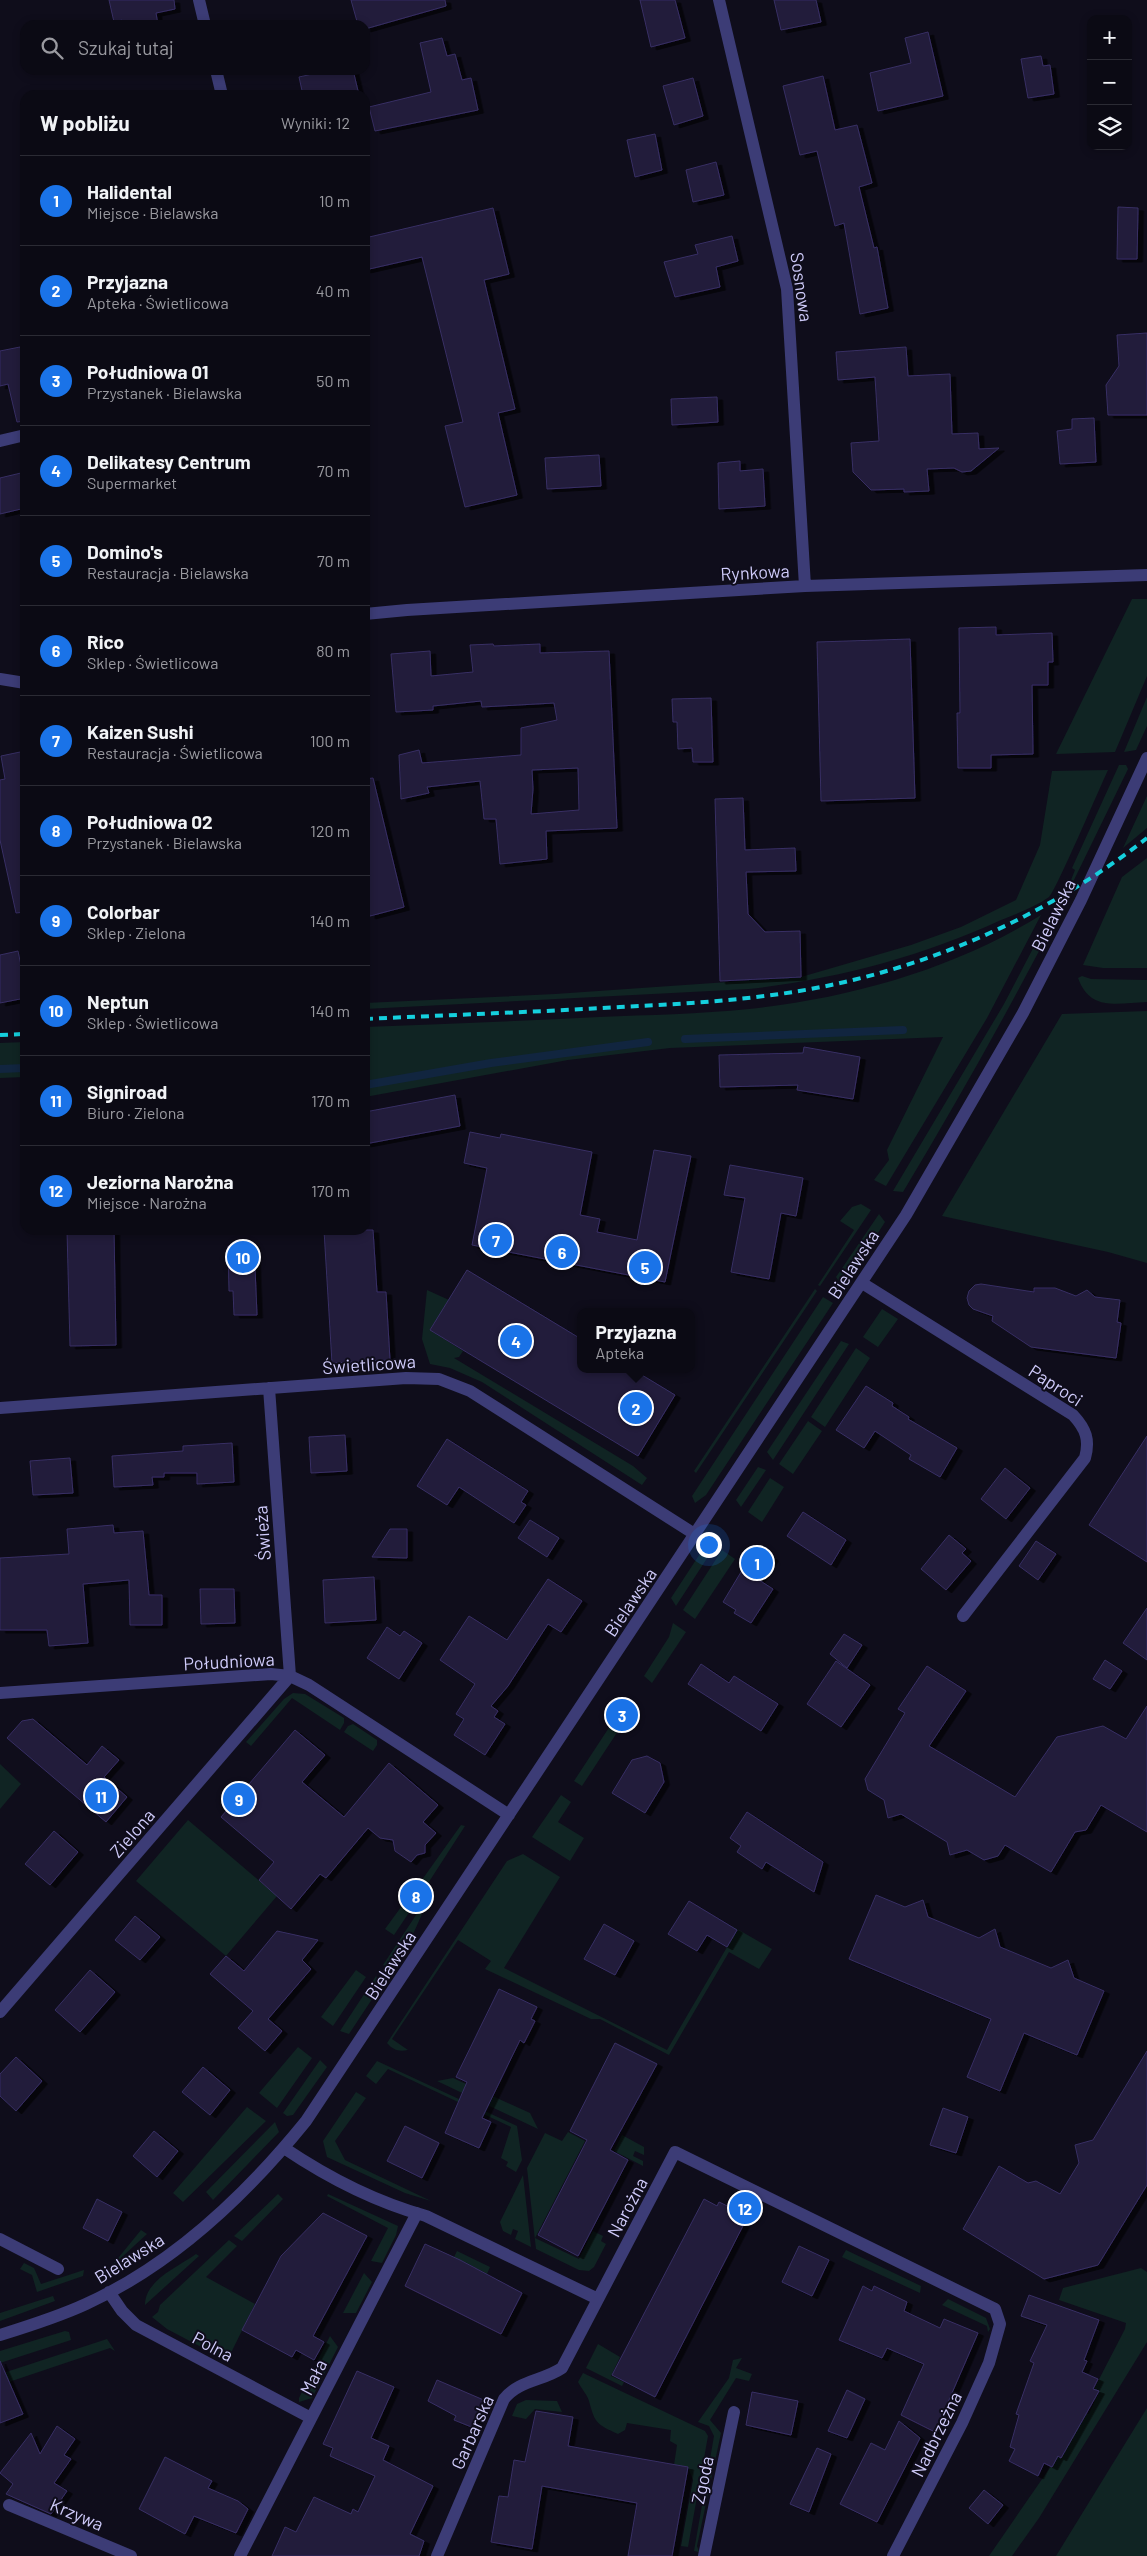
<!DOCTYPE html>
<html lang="pl">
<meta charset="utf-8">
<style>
body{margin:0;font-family:Barlow,sans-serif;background:#191822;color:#f1f3f6}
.controls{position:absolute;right:15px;top:15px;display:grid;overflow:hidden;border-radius:10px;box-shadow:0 2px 8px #0003}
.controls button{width:45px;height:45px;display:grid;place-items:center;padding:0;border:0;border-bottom:1px solid #2b2b34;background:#0b0a14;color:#f1f3f6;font:25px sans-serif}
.you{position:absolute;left:708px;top:1544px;width:18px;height:18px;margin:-12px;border:4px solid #fff;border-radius:50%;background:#1a73e8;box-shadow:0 0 0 8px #1a73e833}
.badge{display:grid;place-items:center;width:32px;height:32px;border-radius:50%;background:#1a73e8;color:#fff;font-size:16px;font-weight:700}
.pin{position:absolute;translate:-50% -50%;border:2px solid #fff;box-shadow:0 1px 5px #0006}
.popup{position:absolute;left:577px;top:1308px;width:118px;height:65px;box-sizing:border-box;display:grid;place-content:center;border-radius:10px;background:#0b0a14;filter:drop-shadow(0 1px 4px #0005);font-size:16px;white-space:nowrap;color:#9a9aa0}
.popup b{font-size:19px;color:#f1f3f6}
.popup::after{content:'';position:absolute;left:50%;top:100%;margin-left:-10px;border:10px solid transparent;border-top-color:#0b0a14}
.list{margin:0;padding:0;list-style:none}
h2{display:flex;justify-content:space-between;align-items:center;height:65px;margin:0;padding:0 20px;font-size:21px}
h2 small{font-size:16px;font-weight:400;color:#9a9aa0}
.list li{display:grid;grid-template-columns:32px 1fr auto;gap:15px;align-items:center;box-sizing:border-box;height:90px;padding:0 20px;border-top:1px solid #2b2b34}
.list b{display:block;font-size:19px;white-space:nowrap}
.list p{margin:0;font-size:16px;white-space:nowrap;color:#9a9aa0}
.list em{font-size:16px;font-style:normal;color:#9a9aa0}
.icon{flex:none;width:28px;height:28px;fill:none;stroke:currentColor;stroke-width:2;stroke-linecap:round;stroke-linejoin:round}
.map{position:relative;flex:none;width:1147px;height:2556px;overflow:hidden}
.search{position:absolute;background:#0b0a14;box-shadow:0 2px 8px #0003;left:20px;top:20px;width:350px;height:55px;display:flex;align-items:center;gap:12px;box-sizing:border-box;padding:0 18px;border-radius:15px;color:#9a9aa0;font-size:19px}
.panel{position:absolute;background:#0b0a14;box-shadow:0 2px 8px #0003;left:20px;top:90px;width:350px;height:1145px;border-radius:15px}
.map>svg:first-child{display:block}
</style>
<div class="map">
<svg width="1147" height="2556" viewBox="0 0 1147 2556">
<defs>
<filter id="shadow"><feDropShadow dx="5.5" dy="3" stdDeviation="0" flood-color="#0009"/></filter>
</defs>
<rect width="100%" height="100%" fill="#0f0d1b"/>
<path fill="#102423" d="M1132,599H1147V676L1115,752L1056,754Z
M1147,697V726L1136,750L1124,752Z
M1119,765H1126L1128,769L1073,882L1063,889L1067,879L1071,880L1075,870L1072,868Z
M1108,770C1100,787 1056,891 1049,897C1035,907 1016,914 1001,920C921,957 836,979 749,989L365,1009V1003L555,994L801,977L911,945L961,927L1016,900L1040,845L1052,771Z
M1147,796V828L1123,848Z
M1147,858V968H1103L1083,965L1122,877Z
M1064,903C1014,1001 960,1097 903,1192L893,1191L1004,1004L1040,935L1045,937L1050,926L1046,924L1054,909Z
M1041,915L987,1018L886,1186L874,1180L889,1160L887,1150L943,1037L670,1048L568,1060L365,1097V1027C443,1024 521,1021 599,1017C649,1015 699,1014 749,1009C851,998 954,969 1041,915Z
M1082,976L1091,979L1147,980V1002C1118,1003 1090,1012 1078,978Z
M1147,1011V1263L1108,1252L942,1216L1062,1014Z
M25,1042V1077L0,1078V1043Z
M861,1204L871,1210L820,1286L818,1285L854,1230L840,1221L852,1207Z
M879,1214L885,1222L843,1287L836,1277Z
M815,1289L817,1291L696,1473L694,1471Z
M427,1290L449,1300L430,1330L463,1351L459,1357L454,1358L633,1466L647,1478L642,1485L482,1382L450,1368L430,1364L422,1339Z
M823,1297L833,1303L706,1495L695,1503L692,1496Z
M882,1309L898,1319L878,1347L863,1337Z
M841,1341L849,1344L773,1460L767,1452Z
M856,1348L870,1358L825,1427L811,1417Z
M808,1421L822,1431L793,1474L779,1464Z
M758,1467L766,1470L741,1507L736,1500Z
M770,1478L784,1487L762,1522L748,1512Z
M707,1543L715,1546L676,1606L671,1598Z
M722,1550L735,1559L695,1619L683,1610Z
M673,1623L686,1632L652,1683L644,1676L669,1637Z
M293,1693L305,1694L344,1718V1723L340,1730L292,1698L251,1746L246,1742L284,1699Z
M612,1723L620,1728L582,1786L574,1781Z
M353,1724L377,1740V1745L373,1751L344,1732L348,1726Z
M0,1764L21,1784L0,1809Z
M561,1795L571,1802L558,1822L584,1838L570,1861L532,1837Z
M188,1820L277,1896L226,1956L136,1881Z
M461,1825L465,1826L425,1888L419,1884Z
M523,1854L560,1877L504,1968L667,2050L737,1930L732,1926L772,1949L759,1969L729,1952L669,2055L600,2019H591L485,1969L491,1961L458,1940L392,2039L408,2050C399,2052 393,2050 387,2043L507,1861Z
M404,1903L412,1908L394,1935L385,1929Z
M418,1912L422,1914L410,1941L393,1968H388L383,1965Z
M356,1970L366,1977L333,2026L321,2017Z
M376,1976L382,1984L349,2034L340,2031Z
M298,2047L312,2058L277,2108L259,2093Z
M320,2060L327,2067L293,2115L287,2116L283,2113Z
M377,2061L517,2126L522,2160L516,2172L506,2166L508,2162L501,2158L511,2127L388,2069L376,2084L366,2076Z
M453,2078L530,2113L538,2129L437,2081Z
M356,2092L366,2098L335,2141L345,2160L431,2201L405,2193L327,2157L323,2141Z
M247,2107L266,2121L183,2202L173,2193Z
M275,2122L279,2132L213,2200L206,2192Z
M568,2132L585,2141L535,2238L579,2259L593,2231L603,2236L601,2241L606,2244L594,2267L589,2271L579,2270L536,2249L527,2168L545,2133L562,2141Z
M622,2135L644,2147V2155L635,2151L633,2156L643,2161V2166L614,2151Z
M523,2175L531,2247L515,2239L518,2231L513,2229L511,2235L503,2231L500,2222Z
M278,2194L283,2199L242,2241L234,2236Z
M328,2194L398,2226L396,2235L382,2263L371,2261L388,2228L327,2196Z
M141,2230L147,2234L110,2268Z
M229,2240L237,2246L206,2277L255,2304L228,2359H224L167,2329L152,2317L158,2312L160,2305Z
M846,2250L921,2286L920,2293L842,2257Z
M457,2251L490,2267L487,2274L454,2257Z
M196,2254L199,2256L145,2305C145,2280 178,2267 196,2254Z
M24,2263L34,2268L41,2284L84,2270L83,2276L37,2292L32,2275L20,2269Z
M1141,2268L1147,2272V2342L1039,2518L1012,2556H989L1058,2456L1062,2457L1084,2413L1089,2414L1099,2392L1094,2389L1125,2329L1126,2323L1059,2300L1063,2288Z
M364,2273L372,2282L356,2313H343Z
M53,2296L55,2301L0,2321V2313Z
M948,2299L986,2318L990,2329L988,2332L987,2326L942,2305Z
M65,2331L69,2332L71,2340L0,2363V2351Z
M330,2336L338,2347L312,2398L299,2402V2398Z
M107,2339L115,2351L110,2348L0,2385V2374Z
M598,2344L620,2357L611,2376L624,2382L622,2386L586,2368Z
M742,2358L736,2368L752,2374L749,2381L736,2378L710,2420L721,2433L697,2546L699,2552L694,2551L714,2436L709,2426L698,2422L729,2378L733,2360Z
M583,2373L705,2431L708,2436L688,2547L681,2546L693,2480L688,2467L674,2465L677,2445L670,2441L671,2430L627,2423L625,2430L618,2434C596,2424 595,2423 589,2401C588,2396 581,2388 578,2382Z
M526,2400L557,2401L562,2412L535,2409L526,2419L512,2416L517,2404Z
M1147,2408V2556H1056Z"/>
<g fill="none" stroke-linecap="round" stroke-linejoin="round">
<path stroke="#11253f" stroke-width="8" d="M685,1039L903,1030
M0,1069L25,1068
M365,1085L491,1063L648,1042"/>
</g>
<path fill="#201b3a" stroke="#382f64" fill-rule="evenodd" filter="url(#shadow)" d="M109,0H174L175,9L156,13L158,25H123L122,20L114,22Z
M351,0H445L446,6L365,29V25H358Z
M640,0H675L685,38L651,47Z
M774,0H816L821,22L781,30Z
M928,32L943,96L878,111L870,73L911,63L905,38Z
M442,38L447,56L455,54L462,80L471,78L478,110L375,131L369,107L431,92L420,43Z
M1041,56L1043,66L1050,65L1054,94L1028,98L1021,59Z
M331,70H353L359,95H303L299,77Z
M823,76L835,130L857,125L872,183L859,187L874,248L877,247L888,308L860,314L844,223L835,226L817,151L800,155L783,86Z
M693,78L703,116L674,125L663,86Z
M655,134L662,170L635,177L627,140Z
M716,162L724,195L693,202L686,170Z
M1118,207L1138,208L1137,259H1117Z
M493,208L509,274L484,280L515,409L498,413L517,495L465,507L445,426L463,422L422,257L365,270V238Z
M732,236L738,261L716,267L720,287L675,297L664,262L698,254L695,245Z
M1147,333V415H1108L1106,385L1119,366L1117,335Z
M20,347L25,368V421L17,422L8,384L0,386V351Z
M906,347L908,376L950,374L952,434L978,433L979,449L999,448L971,471L962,472L954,468L927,469L929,491L904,492V489L871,490L853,472L851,443L879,441L875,377L838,380L836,352Z
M717,397L718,422L672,425L671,399Z
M1094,418L1096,462L1060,464L1057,431L1072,429V419Z
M599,455L601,486L547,489L545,458Z
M740,461V471L763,469L765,506L719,509L718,463Z
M25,472V508L0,514V478Z
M996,627V635L1052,633L1053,662H1048V685H1032L1033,754L991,755V768H958L957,713H960L959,628Z
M910,639L915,798L821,801L817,642Z
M493,644L494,646L540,644V653L609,651L617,828L546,831L547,859L500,864L496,819H484L480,781L427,787L429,793L401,799L399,755L419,750L422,763L521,755V728L557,720L554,703L482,707L481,701L433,706V710L396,712L391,654L430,651L431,676L473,672L470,645ZM578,768L579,810L531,814L533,789L532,770Z
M711,698L713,762H693L692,748L678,749L677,722H673L672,699Z
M25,751V912L16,913L0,840V780L5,779L1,756Z
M373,778L404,907L370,916L369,912L365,913V779Z
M743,798L745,850L795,848L796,871L746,872L748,914L765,932L800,931L801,977L720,981L715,799Z
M18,951L25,985V998L0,1003V955Z
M804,1047L860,1057L853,1099L797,1090L798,1085L720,1087L719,1055L803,1053Z
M455,1095L460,1126L365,1144V1112Z
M470,1132L500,1138L501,1134L592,1152L580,1215L600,1219L597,1232L637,1240L654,1150L691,1156L665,1282L472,1245L487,1168L464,1163Z
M730,1165L803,1178L796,1216L781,1213L769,1279L731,1272L745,1198L724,1195Z
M67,1230H114L116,1345L70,1346Z
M324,1230H373L377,1292H386L390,1360L332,1363Z
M254,1244L257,1315H234L233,1291H229L228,1246Z
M467,1270L581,1339V1369H632L675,1395L638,1456L430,1330Z
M981,1284L1034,1292V1288H1055L1076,1296L1087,1290L1095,1297L1120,1300L1117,1322L1121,1323L1116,1358L1031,1347L992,1321L993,1316L973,1309L969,1305L967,1298L969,1291L975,1285Z
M866,1386L893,1403L892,1406L909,1417L908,1419L957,1448L940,1477L909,1459L911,1455L875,1431L864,1448L836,1430Z
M345,1435L347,1471L311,1473L309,1437Z
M1147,1436V1562L1089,1525Z
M447,1439L528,1491L521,1502L526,1505L514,1523L459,1487L447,1505L417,1486Z
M232,1443L234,1482L197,1484V1473H164V1477H152L153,1485L114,1487L112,1456L183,1451V1446Z
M70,1458L73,1493L33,1495L30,1461Z
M1005,1468L1030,1488L1006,1519L981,1499Z
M803,1512L846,1540L831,1565L787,1536Z
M530,1520L559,1538L547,1557L518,1538Z
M113,1525L114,1533L143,1531L149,1595H162V1625H130L129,1580L83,1584L88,1643L49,1646L47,1630H0V1558L69,1554L67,1529Z
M390,1529H407V1558L372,1557Z
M949,1535L966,1549L962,1553L971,1561L946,1590L921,1569Z
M1036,1541L1056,1554L1038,1580L1019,1566Z
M756,1547L773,1558L759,1580L773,1589L751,1623L734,1613L736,1610L723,1602Z
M374,1577L376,1620L325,1623L323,1580Z
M548,1579L582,1601L561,1632L548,1624L508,1686L491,1706L498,1711L494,1717L505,1724L485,1755L454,1735L464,1719L456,1714L475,1684L440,1660L469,1616L507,1640Z
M200,1589H234L235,1623L201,1624Z
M1147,1608V1660L1123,1643Z
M387,1627L400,1636L404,1631L422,1643L399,1679L367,1658Z
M844,1634L862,1645L847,1668L830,1654Z
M1105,1660L1122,1671L1110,1689L1093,1679Z
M836,1661L870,1685L841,1727L807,1704Z
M701,1664L729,1683L734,1676L778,1704L761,1731L688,1684Z
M927,1666L966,1691L929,1746L1015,1797L1057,1737L1103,1726L1126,1739L1147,1706V1832L1101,1805L1086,1830L1075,1832L1051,1872L1005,1845L998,1856L984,1860L967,1850L950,1855L947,1842L901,1814L888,1818L884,1800L868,1790L865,1779L905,1713L898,1709Z
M33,1719L87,1765L102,1746L119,1760L104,1777L127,1797L106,1822L7,1738L22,1721Z
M295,1730L325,1755L302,1782L344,1817L389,1763L438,1805L423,1822L436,1833L425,1845V1853L417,1855L411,1862L395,1851L393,1840L380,1838L368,1828L326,1878L320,1874L291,1909L259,1880L274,1862L221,1817Z
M647,1756L660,1763L664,1782L645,1813L612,1793L632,1760Z
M747,1812L823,1862L814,1892L766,1862L762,1869L737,1852L741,1846L730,1838Z
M54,1831L78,1852L50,1885L25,1864Z
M876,1895L905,1907L923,1900L928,1917L979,1938L995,1929L1000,1947L1051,1968L1068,1960L1074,1978L1104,1991L1077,2055L1024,2033L1000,2091L967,2077L991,2019L849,1959Z
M689,1901L737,1930L727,1947L707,1935L697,1951L668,1934Z
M135,1916L160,1937L140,1960L115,1940Z
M604,1924L634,1941L615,1975L584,1959Z
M277,1931L318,1940L302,1960L311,1969L268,2019L282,2031L265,2051L238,2028L253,2011L210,1974L226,1956L244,1971Z
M90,1970L115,1992L80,2032L55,2010Z
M499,1989L537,2007L531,2019L535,2021L524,2043L520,2040L482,2118L491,2122L479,2148L445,2133L467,2082L456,2077Z
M615,2043L657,2064L610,2150L628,2160L578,2256L538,2235L587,2140L570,2131Z
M1147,2051V2185L1098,2265L1044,2279L963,2229L999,2166L1028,2183L1036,2181L1060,2194L1079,2163L1075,2145L1093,2140Z
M16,2057L42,2081L16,2111L0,2096V2074Z
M203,2067L230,2090L210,2115L182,2092Z
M943,2108L968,2117L956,2153L930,2145Z
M405,2126L439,2143L422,2178L387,2161Z
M154,2131L178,2151L157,2177L133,2156Z
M97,2199L122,2212L108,2241L83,2228Z
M704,2199L717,2206L719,2202L746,2215L744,2219L746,2220L655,2397L612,2375Z
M323,2213L367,2236L313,2336L324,2342L314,2360L296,2350L292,2357L242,2330L281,2256Z
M425,2244L460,2260L522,2293L501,2334L405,2286Z
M799,2246L829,2260L812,2296L782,2282Z
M863,2286L872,2291L874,2286L907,2302L904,2311L940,2328L944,2319L978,2333L935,2432L901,2415L924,2364L887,2348L882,2358L839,2340Z
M1029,2295L1099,2320L1084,2360L1087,2361L1082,2372L1098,2379L1093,2389L1099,2391L1061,2458L1058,2456L1052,2467L1044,2463L1038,2476L1009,2461L1015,2449L1010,2447L1019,2415L1016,2414L1034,2363L1030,2361L1047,2325L1021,2316Z
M0,2361L23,2414L0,2423Z
M357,2371L394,2387L371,2438L389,2446L383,2460L433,2486L410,2534L424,2541L419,2556H272L285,2527L296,2532L314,2497L351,2514L353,2509L358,2512L375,2476L330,2456L333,2448L323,2444Z
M437,2380L486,2401L474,2428L454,2420L456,2416L428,2401Z
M847,2390L865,2399L847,2438L828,2431Z
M752,2392L798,2401L791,2435L746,2425Z
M536,2411L573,2417L568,2446L688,2467L672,2556H628L637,2503L542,2486L532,2549L491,2542L499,2496L508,2497L514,2460L525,2462Z
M899,2421L920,2438L877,2522L840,2504L871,2443L885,2450Z
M57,2426L75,2439L64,2455L71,2459L54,2483L67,2491L51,2514L6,2494L13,2484L0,2473L31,2433L40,2454Z
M817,2448L831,2454L809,2512L790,2504Z
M165,2457L212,2481L208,2488L238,2501L248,2509L236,2533L194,2516L185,2534L139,2509Z
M984,2490L1003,2505L988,2524L969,2508Z"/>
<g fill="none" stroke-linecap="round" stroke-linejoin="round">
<path stroke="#3c3c76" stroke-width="12" d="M199,0L205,25
M719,0L787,289L805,586
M216,70L222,95
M0,441L25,435
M365,614L407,610L805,586L1147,575
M0,679L25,683
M862,1283L1073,1415C1086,1429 1090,1440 1085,1458L963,1616
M0,1408L406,1378L439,1379L470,1391L696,1535
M0,1693L271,1674L290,1676L309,1685L509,1815
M0,2012L290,1676L269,1388
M284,2148C327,2177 376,2202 426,2216L598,2299
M0,2239L58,2269
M109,2292L122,2311L136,2325L311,2418
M0,2335C29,2326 58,2317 86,2304C174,2264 246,2195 306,2121L906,1215L1023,1013L1081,900L1147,758
M9,2505L131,2556
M240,2556L417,2213
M437,2556L504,2399C519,2380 543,2381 562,2368L675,2152L995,2309L1000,2324L989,2363L962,2423L893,2556
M704,2556L734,2412"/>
<path stroke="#15cfdd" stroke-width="4" stroke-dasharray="8 6" stroke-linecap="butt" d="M365,1019C450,1015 535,1012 620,1007C698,1003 776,999 853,980C960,954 1060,906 1147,838
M0,1035L25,1034"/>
</g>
<g text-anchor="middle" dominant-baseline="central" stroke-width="4" stroke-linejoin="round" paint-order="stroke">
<g font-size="18" fill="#cfcbfa" stroke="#0f0d1b">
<text transform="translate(802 287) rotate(82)">Sosnowa</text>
<text transform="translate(755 572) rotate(-3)">Rynkowa</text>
<text transform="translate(1053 915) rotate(-64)">Bielawska</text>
<text transform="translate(853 1264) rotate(-57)">Bielawska</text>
<text transform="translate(369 1364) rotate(-4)">Świetlicowa</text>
<text transform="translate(1056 1385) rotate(33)">Paproci</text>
<text transform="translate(262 1533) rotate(-94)">Świeża</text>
<text transform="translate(630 1602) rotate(-56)">Bielawska</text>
<text transform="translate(229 1661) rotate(-3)">Południowa</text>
<text transform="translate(132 1833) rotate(-49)">Zielona</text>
<text transform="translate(390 1965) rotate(-57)">Bielawska</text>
<text transform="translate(627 2207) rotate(-62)">Narożna</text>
<text transform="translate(129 2258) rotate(-32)">Bielawska</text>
<text transform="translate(213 2346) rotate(28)">Polna</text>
<text transform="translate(313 2377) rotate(-63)">Mała</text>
<text transform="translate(472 2432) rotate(-66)">Garbarska</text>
<text transform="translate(936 2434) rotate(-64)">Nadbrzeżna</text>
<text transform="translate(702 2480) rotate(-78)">Zgoda</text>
<text transform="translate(77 2514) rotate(23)">Krzywa</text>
</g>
</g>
</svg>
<div class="controls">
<button>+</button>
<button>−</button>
<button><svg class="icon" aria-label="layers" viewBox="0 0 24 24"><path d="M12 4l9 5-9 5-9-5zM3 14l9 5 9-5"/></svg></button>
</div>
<div class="you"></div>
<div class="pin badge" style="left:757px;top:1563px">1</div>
<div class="pin badge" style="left:636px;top:1408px">2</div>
<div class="popup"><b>Przyjazna</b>Apteka</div>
<div class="pin badge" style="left:622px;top:1715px">3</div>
<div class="pin badge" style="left:516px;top:1341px">4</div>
<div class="pin badge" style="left:645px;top:1267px">5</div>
<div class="pin badge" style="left:562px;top:1252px">6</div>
<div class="pin badge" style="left:496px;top:1240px">7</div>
<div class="pin badge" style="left:416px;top:1896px">8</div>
<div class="pin badge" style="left:239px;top:1799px">9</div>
<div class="pin badge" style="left:243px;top:1257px">10</div>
<div class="pin badge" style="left:101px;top:1796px">11</div>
<div class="pin badge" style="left:745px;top:2208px">12</div>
<div class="search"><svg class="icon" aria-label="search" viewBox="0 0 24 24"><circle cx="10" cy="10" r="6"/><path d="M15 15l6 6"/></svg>Szukaj tutaj</div>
<section class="panel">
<h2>W pobliżu<small>Wyniki: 12</small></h2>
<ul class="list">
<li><span class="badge">1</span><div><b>Halidental</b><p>Miejsce · Bielawska</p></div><em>10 m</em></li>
<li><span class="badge">2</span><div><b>Przyjazna</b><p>Apteka · Świetlicowa</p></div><em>40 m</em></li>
<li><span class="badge">3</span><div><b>Południowa 01</b><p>Przystanek · Bielawska</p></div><em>50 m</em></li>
<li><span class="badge">4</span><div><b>Delikatesy Centrum</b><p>Supermarket</p></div><em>70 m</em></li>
<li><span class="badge">5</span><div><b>Domino's</b><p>Restauracja · Bielawska</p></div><em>70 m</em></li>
<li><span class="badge">6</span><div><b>Rico</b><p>Sklep · Świetlicowa</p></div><em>80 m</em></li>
<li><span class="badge">7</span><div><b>Kaizen Sushi</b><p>Restauracja · Świetlicowa</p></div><em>100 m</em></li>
<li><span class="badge">8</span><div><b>Południowa 02</b><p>Przystanek · Bielawska</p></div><em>120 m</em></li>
<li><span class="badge">9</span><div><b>Colorbar</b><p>Sklep · Zielona</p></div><em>140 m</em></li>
<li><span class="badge">10</span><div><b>Neptun</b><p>Sklep · Świetlicowa</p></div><em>140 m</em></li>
<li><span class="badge">11</span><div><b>Signiroad</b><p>Biuro · Zielona</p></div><em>170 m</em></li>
<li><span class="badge">12</span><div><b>Jeziorna Narożna</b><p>Miejsce · Narożna</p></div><em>170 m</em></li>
</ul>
</section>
</div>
